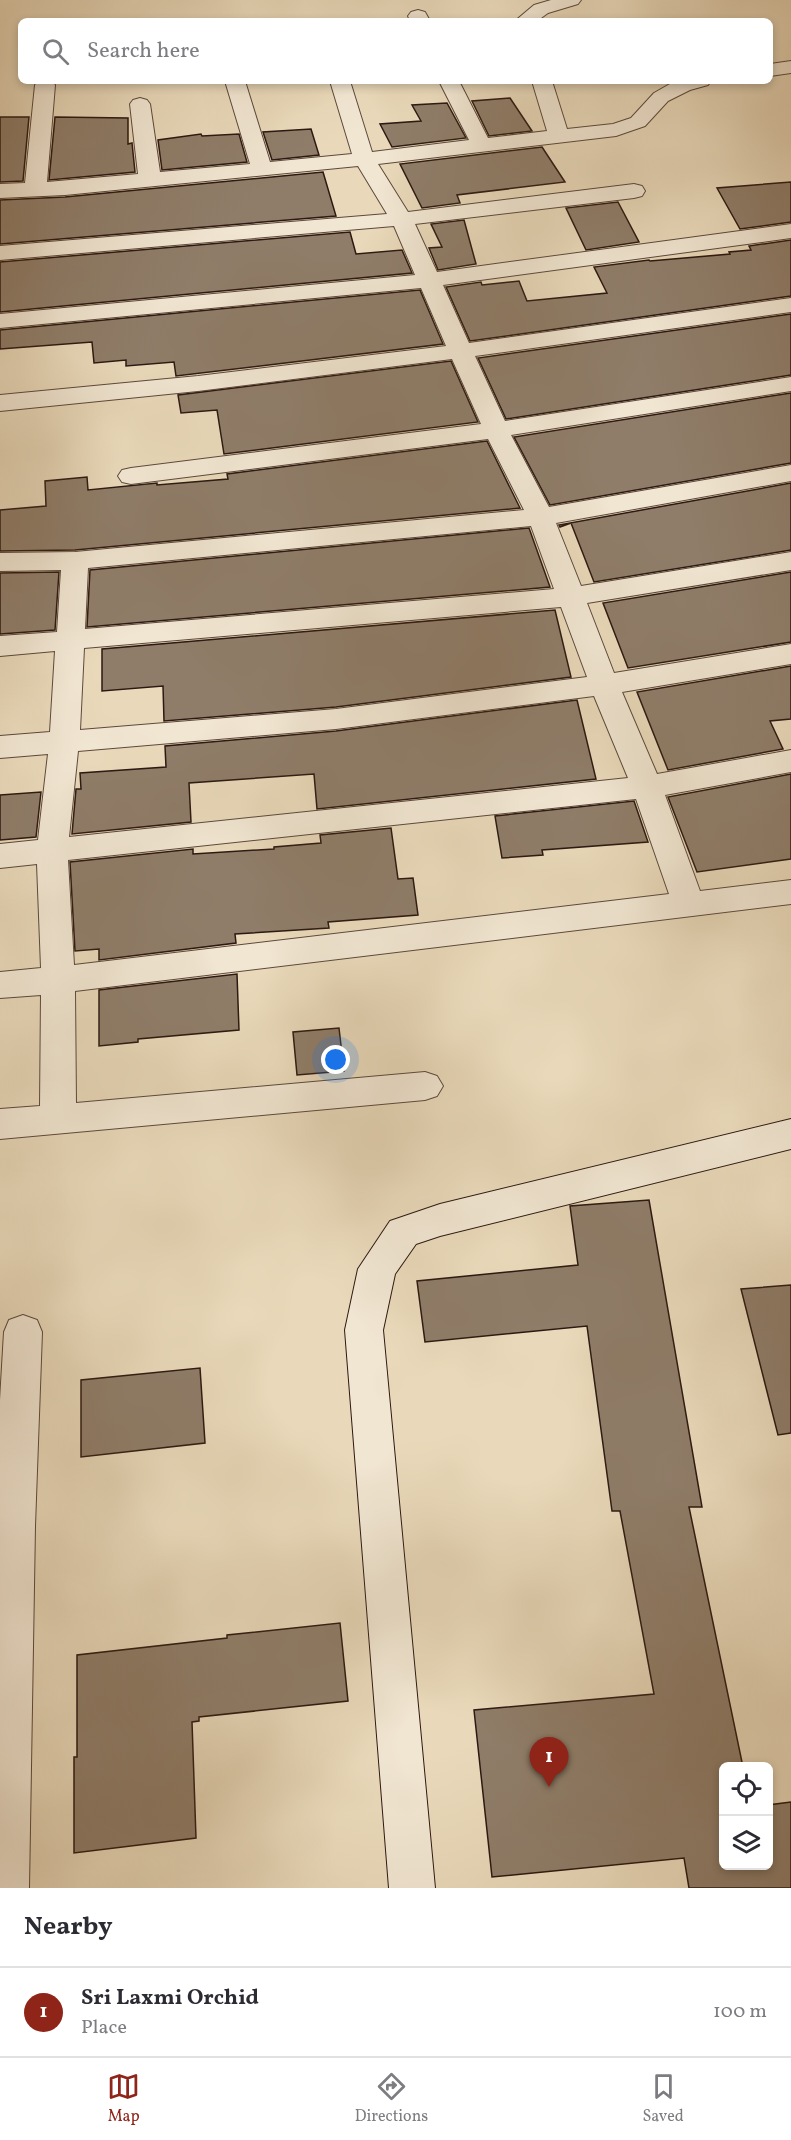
<!DOCTYPE html>
<style>
body{margin:0;font-family:Vollkorn,serif;background:#f2f2f3;color:#2b2b33}
.controls{position:absolute;right:18px;bottom:18px;display:grid;overflow:hidden;border-radius:9px;box-shadow:0 3px 9px #0003}
.controls button{width:54px;height:54px;display:grid;place-items:center;padding:0;border:0;border-bottom:2px solid #e1e1e2;background:#fff;color:#2b2b33;font:30px sans-serif}
.you{position:absolute;left:336px;top:1060px;width:21px;height:21px;margin:-15px;border:4px solid #fff;border-radius:50%;background:#1a73e8;box-shadow:0 0 0 9px #1a73e833}
.badge{display:grid;place-items:center;width:39px;height:39px;border-radius:50%;background:#8f2418;color:#fff;font-size:20px;font-weight:700}
.pin{position:absolute;translate:-50% -50px;filter:drop-shadow(0 2px 3px #0008)}
.pin::after{content:'';position:absolute;top:32px;width:21px;height:18px;background:inherit;clip-path:polygon(0 0,100% 0,50% 100%)}
.list{margin:0;padding:0;list-style:none}
h2{display:flex;justify-content:space-between;align-items:center;height:78px;margin:0;padding:0 24px;font-size:26px}
h2 small{font-size:20px;font-weight:400;color:#7c7c81}
.list li{display:grid;grid-template-columns:39px 1fr auto;gap:18px;align-items:center;box-sizing:border-box;height:90px;padding:0 24px;border-top:2px solid #e1e1e2}
.list b{display:block;font-size:22px;white-space:nowrap}
.list p{margin:0;font-size:20px;white-space:nowrap;color:#7c7c81}
.list em{font-size:20px;font-style:normal;color:#7c7c81}
.icon{flex:none;width:33px;height:33px;fill:none;stroke:currentColor;stroke-width:2;stroke-linecap:round;stroke-linejoin:round}
.map{position:relative;flex:none;width:791px;height:1888px;overflow:hidden}
.search{position:absolute;background:#fff;box-shadow:0 3px 9px #0003;left:18px;right:18px;top:18px;height:66px;display:flex;align-items:center;gap:15px;box-sizing:border-box;padding:0 21px;border-radius:9px;color:#7c7c81;font-size:22px}
.sheet{height:168px;background:#fff}
nav{display:flex;justify-content:space-around;align-items:center;box-sizing:border-box;height:84px;border-top:2px solid #e1e1e2;background:#fff;font-size:16px;color:#7c7c81}
nav a{display:grid;justify-items:center;gap:3px}
nav .on{color:#8f2418}
.map>svg:first-child{display:block}
</style>
<div class="map">
<svg width="791" height="1888" viewBox="0 0 791 1888">
<rect width="100%" height="100%" fill="#e9d9ba"/>
<filter id="stains"><feTurbulence type="fractalNoise" baseFrequency=".00333" numOctaves="4"/><feColorMatrix values="0 0 0 0 .2 0 0 0 0 .09 0 0 0 0 .02 0 0 0 .5 -.17"/></filter>
<radialGradient id="worn" r=".72"><stop offset=".6" stop-color="#630" stop-opacity="0"/><stop offset="1" stop-color="#630" stop-opacity=".3"/></radialGradient>
<path fill="#8f7d69" stroke="#2d1912" stroke-width="1.5" d="M510,98L532,131L489,136L472,101Z
M447,103L466,138L392,147L380,124L421,121L412,105Z
M0,117H29L23,181L0,182Z
M55,117L128,118V144L132,143L135,172L49,180Z
M311,129L319,155L272,160L263,132Z
M201,134L202,136L239,134L247,162L162,170L158,140Z
M542,147L565,182L457,195L460,203L422,208L400,164Z
M323,172L336,216L0,244V200L65,197Z
M791,182V222L740,229L717,188Z
M618,202L639,242L586,250L566,208Z
M464,220L476,264L438,270L429,248L442,247L431,224Z
M350,232L356,254L402,250L412,273L0,312V262Z
M791,240V296L470,341L446,287L481,282L482,285L519,281L527,301L607,293L594,267L649,260L650,261L730,254L729,252L751,250L749,246Z
M420,290L443,344L176,376L174,362L126,366V360L94,363L92,342L0,349V330Z
M791,314V375L506,419L478,358Z
M451,361L478,422L224,454L217,410L181,413L178,395Z
M791,393V463L550,505L514,437Z
M487,441L520,508L75,550L0,551V510L46,506L45,481L87,477L88,490L157,483V485L228,479L227,474Z
M791,483V550L594,582L571,523L560,527L559,525Z
M529,528L550,587L87,627L90,570Z
M59,572L55,630L0,634V573Z
M791,572V642L628,668L603,603Z
M555,610L571,677L336,707L164,721L163,686L102,691V649Z
M791,666V719L770,721L783,749L668,770L637,692Z
M577,700L596,779L317,809L314,774L189,783L191,822L72,834L76,789H81L80,773L166,767L165,746L336,731Z
M791,774V859L697,872L668,797Z
M41,792L36,837L0,840V795Z
M634,801L648,842L542,850L543,855L502,858L495,816Z
M391,828L398,879L413,878L418,915L328,922L329,928L235,934L236,943L99,960V949L75,951L70,862L193,849V854L274,849V847L321,843L320,835Z
M237,974L239,1030L138,1039V1042L99,1046V990Z
M339,1028L344,1071L297,1075L293,1032Z
M649,1200L702,1507H689L743,1767H723V1866H768V1805L791,1802V1888H689L684,1858L492,1877L474,1710L654,1694L620,1511H612L587,1326L425,1342L417,1281L578,1265L570,1206Z
M791,1285V1433L778,1435L741,1289Z
M200,1368L205,1443L81,1457V1380Z
M340,1623L348,1701L199,1717V1721L192,1722L196,1838L74,1853V1757H77V1655L227,1638V1635Z"/>
<g fill="none" stroke-linecap="round" stroke-linejoin="round">
<g stroke="#5c493c" stroke-width="2">
<path id="street" d="M551,0H581L578,4L548,13L537,21H515L534,5Z
M418,10L425,12L430,21H410L408,16L411,12Z
M791,61V73L770,76V64Z
M38,81H52L55,85L47,182L138,174L130,104L133,100L140,98L147,100L150,104L160,172L250,164L225,81H245L270,162L352,154L330,81H350L372,152L469,140L439,81H459L488,138L547,131L532,81H552L567,129L613,124L631,118L654,93L675,81H711L708,85L690,90L668,101L645,126L616,136L378,164L408,212L634,184L642,186L645,191L642,196L634,198L415,224L437,272L791,224V238L443,285L469,343L791,298V312L475,356L505,421L791,377V391L511,435L549,507L791,465V481L556,523L581,586L791,552V570L587,603L614,673L791,644V664L622,692L657,774L791,750V772L665,795L700,891L791,880V904L75,991L76,1103L425,1072L437,1076L443,1086L437,1096L425,1100L0,1139V1109L40,1106L41,995L0,998V972L41,968L37,864L0,868V844L38,840L48,754L0,758V736L50,732L55,651L0,656V636L57,632L61,570L0,571V553L75,552L524,510L488,439L131,484L122,482L118,476L122,470L131,468L481,424L452,359L198,391L0,411V395L198,376L446,346L421,288L0,328V314L415,275L394,226L0,260V246L387,214L358,166L65,195L0,198V184L25,183L35,85ZM531,526L554,589L85,629L88,568ZM561,607L587,677L336,709L80,730L84,648ZM594,696L628,778L69,837L78,751L336,729ZM636,799L669,894L74,965L68,860Z
M23,1315L37,1320L42,1332L35,1526L29,1888H0V1400L4,1332L9,1320Z"/>
</g>
<g stroke="#2d1912" stroke-width="2">
<path id="secondary" d="M791,1119V1149L440,1236L416,1244L395,1274L383,1330L435,1888H389L345,1330L358,1269L390,1221L440,1204Z"/>
</g>
<use href="#street" fill="#f1e6d2" fill-rule="evenodd"/>
<use href="#secondary" fill="#f1e6d2" fill-rule="evenodd"/>
</g>
<rect width="100%" height="100%" filter="url(#stains)"/>
<rect width="100%" height="100%" fill="url(#worn)"/>
</svg>
<div class="controls">
<button><svg class="icon" aria-label="locate" viewBox="0 0 24 24"><circle cx="12" cy="12" r="6"/><path d="M12 2v4M12 18v4M2 12h4M18 12h4"/></svg></button>
<button><svg class="icon" aria-label="layers" viewBox="0 0 24 24"><path d="M12 4l9 5-9 5-9-5zM3 14l9 5 9-5"/></svg></button>
</div>
<div class="you"></div>
<div class="pin badge" style="left:549px;top:1787px">1</div>
<div class="search"><svg class="icon" aria-label="search" viewBox="0 0 24 24"><circle cx="10" cy="10" r="6"/><path d="M15 15l6 6"/></svg>Search here</div>
</div>
<section class="sheet">
<h2>Nearby<small></small></h2>
<ul class="list">
<li><span class="badge">1</span><div><b>Sri Laxmi Orchid</b><p>Place</p></div><em>100 m</em></li>
</ul>
</section>
<nav>
<a class="on"><svg class="icon" aria-label="map" viewBox="0 0 24 24"><path d="M3 6l6-2 6 2 6-2v14l-6 2-6-2-6 2zM9 4v14M15 6v14"/></svg>Map</a>
<a><svg class="icon" aria-label="directions" viewBox="0 0 24 24"><path d="M12 3l9 9-9 9-9-9zM9 14v-3h6M13 9l2 2-2 2"/></svg>Directions</a>
<a><svg class="icon" aria-label="saved" viewBox="0 0 24 24"><path d="M7 4h10v16l-5-4-5 4z"/></svg>Saved</a>
</nav>
